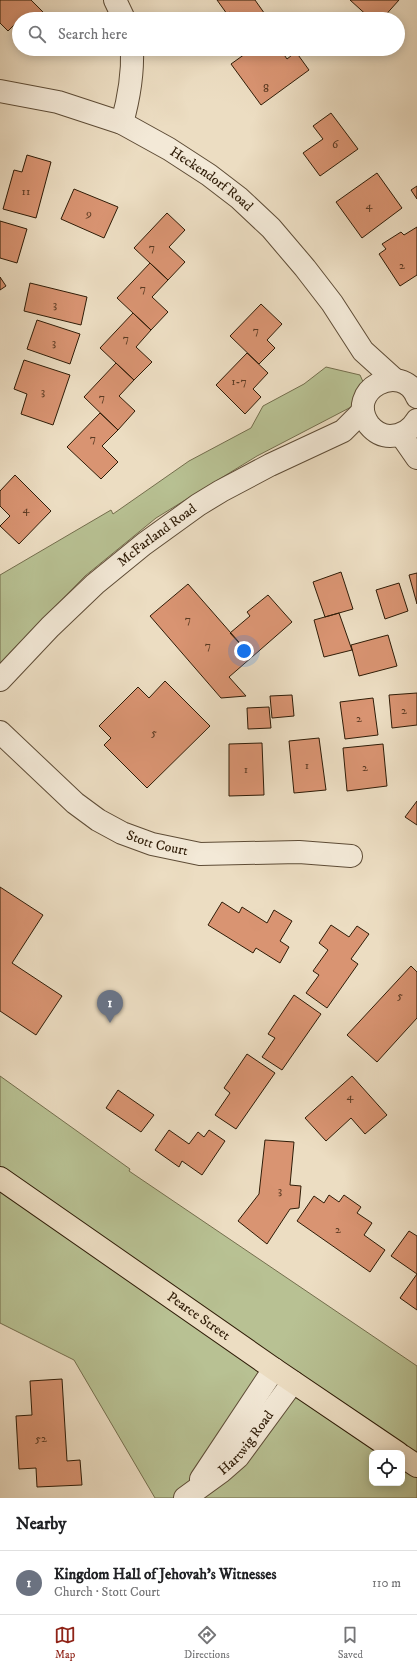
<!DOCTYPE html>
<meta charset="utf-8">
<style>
body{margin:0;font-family:"IM FELL DW Pica",serif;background:#f6f6f6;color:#202124}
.controls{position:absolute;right:12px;bottom:12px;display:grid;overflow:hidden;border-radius:8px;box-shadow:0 2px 10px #0003}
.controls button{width:36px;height:36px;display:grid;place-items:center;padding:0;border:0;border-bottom:1px solid #e0e0e0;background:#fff;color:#202124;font:20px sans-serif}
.you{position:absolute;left:244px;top:651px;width:14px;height:14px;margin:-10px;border:3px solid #fff;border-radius:50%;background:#1a73e8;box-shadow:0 0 0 6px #1a73e833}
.badge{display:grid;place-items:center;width:26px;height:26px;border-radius:50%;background:#8f2418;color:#fff;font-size:13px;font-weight:700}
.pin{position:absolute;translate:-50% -33px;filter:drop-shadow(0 1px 2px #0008)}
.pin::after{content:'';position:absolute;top:21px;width:14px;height:12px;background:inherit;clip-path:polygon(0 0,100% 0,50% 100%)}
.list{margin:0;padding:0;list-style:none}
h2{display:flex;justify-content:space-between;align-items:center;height:52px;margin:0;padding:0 16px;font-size:17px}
h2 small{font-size:13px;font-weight:400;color:#757577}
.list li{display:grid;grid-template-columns:26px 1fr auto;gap:12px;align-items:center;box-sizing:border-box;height:64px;padding:0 16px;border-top:1px solid #e0e0e0}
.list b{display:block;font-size:15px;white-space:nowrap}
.list p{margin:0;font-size:13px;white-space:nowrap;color:#757577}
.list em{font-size:13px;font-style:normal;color:#757577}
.icon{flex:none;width:22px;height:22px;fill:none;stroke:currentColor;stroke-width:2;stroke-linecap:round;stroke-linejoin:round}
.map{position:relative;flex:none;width:417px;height:1498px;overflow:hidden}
.search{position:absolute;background:#fff;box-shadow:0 2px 10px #0003;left:12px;right:12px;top:12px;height:44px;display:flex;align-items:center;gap:10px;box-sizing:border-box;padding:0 14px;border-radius:22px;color:#757577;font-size:15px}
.sheet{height:116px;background:#fff}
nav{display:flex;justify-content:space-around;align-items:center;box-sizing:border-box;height:56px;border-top:1px solid #e0e0e0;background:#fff;font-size:11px;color:#757577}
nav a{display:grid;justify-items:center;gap:2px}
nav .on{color:#8f2418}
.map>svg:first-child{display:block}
</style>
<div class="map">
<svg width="417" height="1498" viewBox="0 0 417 1498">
<rect width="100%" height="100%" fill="#ecddc2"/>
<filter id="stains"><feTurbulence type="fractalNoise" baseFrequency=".005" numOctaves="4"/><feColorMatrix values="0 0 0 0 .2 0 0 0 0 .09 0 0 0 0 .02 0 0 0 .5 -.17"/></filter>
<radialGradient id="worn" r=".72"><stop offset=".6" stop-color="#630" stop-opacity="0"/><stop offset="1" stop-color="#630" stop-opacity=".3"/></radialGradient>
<path fill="#b8c193" stroke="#746e4d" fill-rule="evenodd" d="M326,367L360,375L365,386L355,405L257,456L156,518L85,576L0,663V575L111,510L113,514L189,461L251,428L263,406L304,384Z
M0,1076L130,1169L129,1171L417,1366V1498H155L74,1360L0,1323ZM372,1453H402V1483H372Z"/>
<path fill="#d99472" stroke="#2f1c07" d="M0,0H31L45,14L39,19H19V22L18,21L8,31L0,23Z
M217,0H255L267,17L265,19H236L230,12L227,14Z
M350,0H399L382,19H371Z
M252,49H280L287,59L296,52L309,70L261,105L231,64Z
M331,113L358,149L320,176L303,153L323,139L313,126Z
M27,155L51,162L36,218L3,209L14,170L22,172Z
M377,173L402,208L362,238L336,202Z
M417,186V199L411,190Z
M74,189L118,207L104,238L61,219Z
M167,213L185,230L169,247L185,262L168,280L134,248Z
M0,221L27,229L17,263L0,258Z
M417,227V275L400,286L379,254L386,249L382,244L401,232L404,235Z
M150,263L168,280L152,297L168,312L151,330L117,298Z
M0,277L6,286L0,290Z
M30,283L87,297L81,325L24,311Z
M261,304L282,324L267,340L275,348L259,364L230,336Z
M133,313L151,330L136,347L152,362L134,380L100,348Z
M37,320L80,334L70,364L27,349Z
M247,353L268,373L253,389L261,397L245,414L216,385Z
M24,360L70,375L53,425L21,414L27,394L14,389Z
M116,363L134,380L119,396L135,411L118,430L84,397Z
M100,413L118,430L102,446L118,462L101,479L67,447Z
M15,475L51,511L19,544L0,526L10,516L0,506V491Z
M341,572L353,609L325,617L313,582Z
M417,573V604L409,575Z
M399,583L408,611L385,619L376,590Z
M188,584L252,657L229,677L246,696L221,698L150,616Z
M268,595L292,622L252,657L230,633L250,616L247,612Z
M339,613L352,650L324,657L314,620Z
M388,635L397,666L359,676L351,645Z
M165,681L210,726L147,788L104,745L111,738L99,726L138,687L149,698Z
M417,693V725L392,728L389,695Z
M292,695L294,716L272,718L270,696Z
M373,698L378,735L345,739L340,702Z
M269,707L271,728L248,729L247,708Z
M319,738L326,790L294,793L289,741Z
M262,743L264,795L229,796V744Z
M383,744L387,786L347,791L343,748Z
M417,801V825L405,817Z
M0,887L43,915L12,963L62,996L36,1035L0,1011Z
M222,902L239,913L242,907L267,923L274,910L292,921L280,941L289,947L280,963L256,948L253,953L208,925Z
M331,925L349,937L357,926L369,934L351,959L358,964L327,1008L306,993L319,975L313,971L328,950L319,943Z
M411,966L417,972V1018L377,1062L347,1035Z
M294,995L321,1014L282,1070L262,1057L275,1038L268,1034Z
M247,1054L275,1073L236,1129L215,1115L230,1093L224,1088Z
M352,1076L387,1115L365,1134L351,1118L326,1141L305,1118Z
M118,1090L154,1115L141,1132L106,1108Z
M169,1130L189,1144L198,1132L204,1137L209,1130L225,1141L202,1175L182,1161L179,1167L155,1150Z
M265,1140L294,1142L290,1185L301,1186L299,1208L290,1209L267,1244L238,1221L259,1194Z
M329,1195L339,1202L344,1195L361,1207L357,1213L372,1223L364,1235L385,1250L370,1272L297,1221L314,1196L324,1203Z
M409,1231L417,1236V1274L391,1256Z
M417,1274V1310L400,1298Z
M62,1379L67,1461L80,1460L82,1485L37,1487L36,1468L19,1469L16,1416L32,1415L30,1381Z"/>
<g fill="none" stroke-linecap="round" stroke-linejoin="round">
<g stroke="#5e4c36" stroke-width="24">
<g id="minor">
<path d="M115,0L124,19"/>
<path id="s1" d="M0,91L58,102L122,123L169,149L209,175L239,198L271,228L305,268L332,303L363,351L395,380"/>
<path d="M122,123C129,98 133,75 132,49"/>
<path d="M417,397C402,360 344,390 369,425C374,431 381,436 390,436C402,436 411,430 417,420"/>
<path d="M401,435L417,458"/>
<path id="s2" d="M0,680L50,627L95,584L144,544L198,505L221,491L270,465L343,431L363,411"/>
<path id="s3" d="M0,732L75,803L98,820L122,833L152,844L200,854L299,852L351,856"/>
<path d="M201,1479L274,1369"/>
<path id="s4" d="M185,1498L222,1471L238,1457L293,1382"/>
</g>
</g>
<g stroke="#2f1c07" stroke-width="24">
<g id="major">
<path id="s5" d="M0,1178L274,1369L398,1453"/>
<path d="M402,1456L417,1466"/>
</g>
</g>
<use href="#minor" stroke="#f3e9d7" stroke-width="22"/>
<use href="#major" stroke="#ecddc2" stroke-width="22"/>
</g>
<g text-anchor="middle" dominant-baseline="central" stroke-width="3.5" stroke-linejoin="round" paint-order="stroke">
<g font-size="12" fill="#5a3a22">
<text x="266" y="88">8</text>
<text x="335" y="144">6</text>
<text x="26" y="191">11</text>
<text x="369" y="205">4</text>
<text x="89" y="213">9</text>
<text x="152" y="247">7</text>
<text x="402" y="265">2</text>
<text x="143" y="288">7</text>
<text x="55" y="304">3</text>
<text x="256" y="330">7</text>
<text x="126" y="338">7</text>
<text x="54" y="342">3</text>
<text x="239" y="381">1-7</text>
<text x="43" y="391">3</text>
<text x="102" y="397">7</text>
<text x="93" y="438">7</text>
<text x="26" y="509">4</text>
<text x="188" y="619">7</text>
<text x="208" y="645">7</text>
<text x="404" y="710">2</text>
<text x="359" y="718">2</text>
<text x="154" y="732">5</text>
<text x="307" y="765">1</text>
<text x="365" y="767">2</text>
<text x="246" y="769">1</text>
<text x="400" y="995">5</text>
<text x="350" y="1096">4</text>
<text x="280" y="1190">3</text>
<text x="338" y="1229">2</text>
<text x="41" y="1438">52</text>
</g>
<g font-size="14" fill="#2f1c07" stroke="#f3e9d7">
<text stroke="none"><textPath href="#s1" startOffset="232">Heckendorf Road</textPath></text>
<text stroke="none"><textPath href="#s2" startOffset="214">McFarland Road</textPath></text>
<text stroke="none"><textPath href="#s3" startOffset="196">Stott Court</textPath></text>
<text stroke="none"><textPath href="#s5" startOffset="242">Pearce Street</textPath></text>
<text stroke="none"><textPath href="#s4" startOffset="83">Hartwig Road</textPath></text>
</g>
</g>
<rect width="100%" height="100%" filter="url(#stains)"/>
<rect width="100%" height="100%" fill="url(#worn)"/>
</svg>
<div class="controls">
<button><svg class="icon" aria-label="locate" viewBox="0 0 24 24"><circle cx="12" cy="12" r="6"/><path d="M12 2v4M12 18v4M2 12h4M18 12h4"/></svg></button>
</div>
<div class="you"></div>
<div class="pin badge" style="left:110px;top:1023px;background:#6b7280">1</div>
<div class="search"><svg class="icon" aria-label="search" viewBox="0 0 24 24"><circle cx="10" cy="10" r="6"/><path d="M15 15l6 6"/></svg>Search here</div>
</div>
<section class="sheet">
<h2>Nearby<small></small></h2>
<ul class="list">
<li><span class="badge" style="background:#6b7280">1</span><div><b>Kingdom Hall of Jehovah's Witnesses</b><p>Church · Stott Court</p></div><em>110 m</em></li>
</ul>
</section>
<nav>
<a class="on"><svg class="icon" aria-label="map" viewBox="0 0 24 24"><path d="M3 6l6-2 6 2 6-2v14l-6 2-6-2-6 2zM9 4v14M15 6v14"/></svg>Map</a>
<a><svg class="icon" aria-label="directions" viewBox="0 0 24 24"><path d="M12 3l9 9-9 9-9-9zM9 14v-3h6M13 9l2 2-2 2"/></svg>Directions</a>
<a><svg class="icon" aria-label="saved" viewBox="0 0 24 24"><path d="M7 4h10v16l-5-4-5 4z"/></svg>Saved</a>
</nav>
